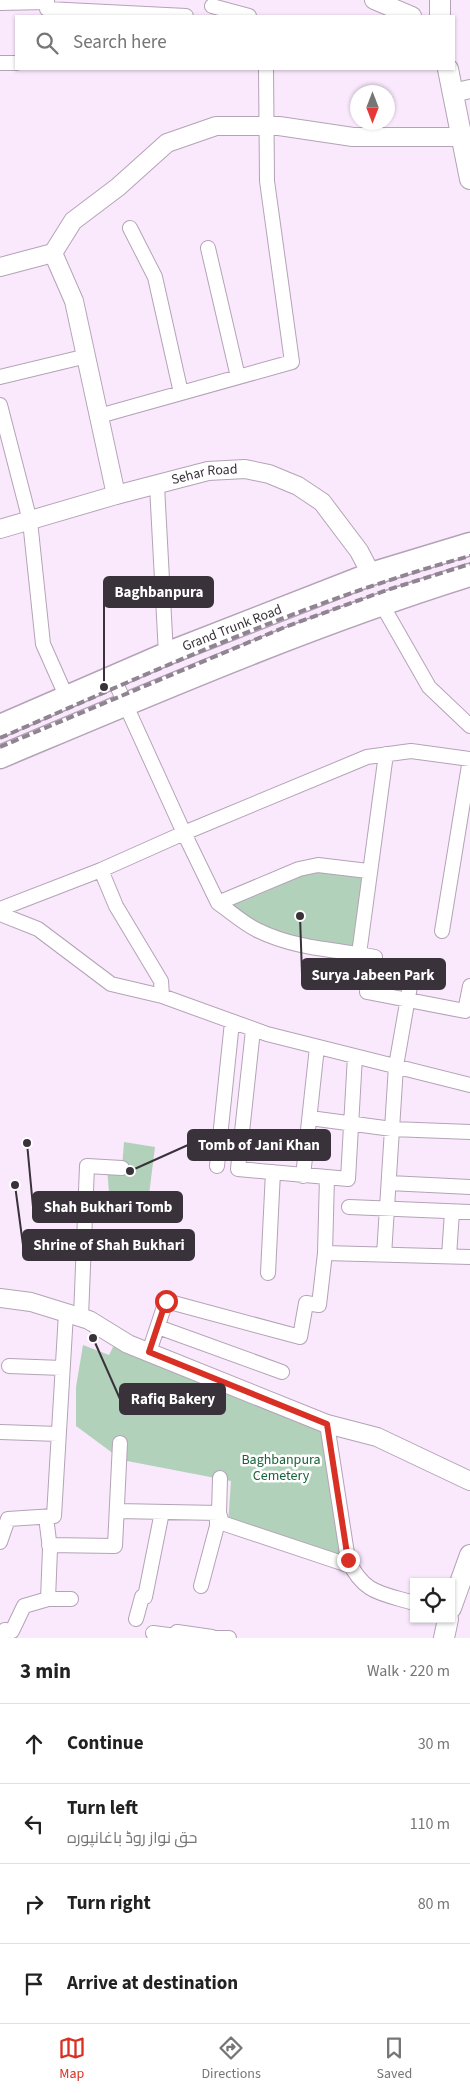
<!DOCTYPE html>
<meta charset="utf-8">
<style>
body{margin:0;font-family:"Source Sans 3",Cairo,sans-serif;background:#f6f6f6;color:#222}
.controls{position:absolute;right:15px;bottom:15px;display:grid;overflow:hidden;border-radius:0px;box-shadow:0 1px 4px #0004}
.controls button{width:45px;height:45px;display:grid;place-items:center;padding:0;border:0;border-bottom:1px solid #e0e0e0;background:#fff;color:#222;font:25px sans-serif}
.compass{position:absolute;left:350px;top:85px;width:45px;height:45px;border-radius:50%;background:#fff;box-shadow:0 1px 4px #0004;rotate:180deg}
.stop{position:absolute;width:15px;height:15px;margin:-11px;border:4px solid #d93025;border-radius:50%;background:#fff}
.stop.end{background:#d93025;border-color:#fff;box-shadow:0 1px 5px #0008}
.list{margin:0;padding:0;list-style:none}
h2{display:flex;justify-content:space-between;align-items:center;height:65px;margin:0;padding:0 20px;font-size:21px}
h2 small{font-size:16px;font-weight:400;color:#767676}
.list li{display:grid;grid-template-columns:32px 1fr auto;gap:15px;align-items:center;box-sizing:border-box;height:80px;padding:0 20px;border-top:1px solid #e0e0e0}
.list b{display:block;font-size:19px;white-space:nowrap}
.list p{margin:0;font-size:16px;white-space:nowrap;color:#767676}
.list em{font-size:16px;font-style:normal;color:#767676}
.icon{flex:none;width:28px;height:28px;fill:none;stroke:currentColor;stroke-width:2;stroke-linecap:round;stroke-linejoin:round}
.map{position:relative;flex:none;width:470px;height:1638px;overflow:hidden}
.search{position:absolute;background:#fff;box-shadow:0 1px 4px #0004;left:15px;right:15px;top:15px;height:55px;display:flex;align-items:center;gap:12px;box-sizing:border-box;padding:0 18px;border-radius:0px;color:#767676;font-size:19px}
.sheet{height:385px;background:#fff}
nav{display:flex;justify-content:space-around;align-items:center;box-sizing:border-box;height:70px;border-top:1px solid #e0e0e0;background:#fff;font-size:14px;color:#767676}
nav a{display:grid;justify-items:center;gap:2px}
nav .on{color:#d93025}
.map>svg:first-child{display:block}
</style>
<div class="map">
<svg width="470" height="1638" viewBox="0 0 470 1638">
<rect width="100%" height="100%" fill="#fae8fd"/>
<path fill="#b2d1ba" d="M299,869L368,871L359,954L302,947L218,903Z
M124,1142L155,1147L149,1195L109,1193L107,1167H122Z
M83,1345L109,1355L114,1345L329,1432L348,1560L228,1524L231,1481L122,1460L76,1426V1387Z"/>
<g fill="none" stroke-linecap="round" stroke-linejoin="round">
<g stroke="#b4a3b6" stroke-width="16">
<path id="minor" d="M47,0V9L186,16
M0,3L47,2
M212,6L249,16
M0,63H16
M130,228L155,277L181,393
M208,248L238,377
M0,377L87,356
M0,405L30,521L43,644L67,698
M99,416L292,362L267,181L266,69
M157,486L166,654
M381,603L429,687L470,726
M113,677L184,833L367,757L411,751L470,759
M101,870L116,906L161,981L162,996
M218,903C231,912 243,923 257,930C289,946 323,949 359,954L386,754
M0,909L101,870L184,833L218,903L299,869L318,865L368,871
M0,914L38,929L111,984L162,996L267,1034L470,1085
M442,931L470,759
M359,954L375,957L367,992L465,1011L470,986
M253,1030L238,1169L327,1177
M310,1118L392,1129L470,1132
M217,1166L232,1022
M303,1176L317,1047
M389,1183L470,1187
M349,1207L470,1212
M325,1253L470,1257
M384,1255L396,1066L413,969L436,966
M449,1256L452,1212
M268,1273L273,1172
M81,1317L87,1166L122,1168
M158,1327L282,1372
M149,1352L166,1301L300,1337L306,1303L319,1305L325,1253L327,1177L348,1179L355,1056
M9,1366L62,1368
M327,1424L348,1560C364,1594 381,1593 414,1603
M0,1432L59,1434
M220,1478L219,1513L222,1523L351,1566
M117,1511L219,1513
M46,1517L50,1549L48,1599
M0,1542L8,1519L54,1516L66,1313
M49,1545L115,1546L120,1443
M201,1586L217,1526V1514
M136,1619L142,1597H145L162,1512
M153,1633L176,1636L177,1632L212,1637
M1,1638L5,1630L12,1631L24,1606L48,1599H71
M212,1638H229"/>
</g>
<g stroke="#b4a3b6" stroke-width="20">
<g id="tertiary">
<path d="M374,0L412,16"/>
<path d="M453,93L470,89"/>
<path d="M53,253L74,301L116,495"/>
<path d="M0,267L53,253L73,221L118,187L167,143L216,126H279L353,137H461"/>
<path id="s1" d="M0,529L116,495L208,471L245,469L269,474L298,486L322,502L359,551L371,574"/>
<path d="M0,1298L31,1302L89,1320L128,1344L327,1424L377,1437L470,1481"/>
</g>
</g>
<g stroke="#b4a3b6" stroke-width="22">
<path id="secondary" d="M440,16V0
M448,69L470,179
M451,1608L470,1555
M444,1638L448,1619"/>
</g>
<g stroke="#b4a3b6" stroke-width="25">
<g id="primary">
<path id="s2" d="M0,726L166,654L371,574L470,544"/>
<path d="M0,757C155,692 310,625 470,575"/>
</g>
</g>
<use href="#minor" stroke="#fff" stroke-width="14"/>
<use href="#tertiary" stroke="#fff" stroke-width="18"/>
<use href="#secondary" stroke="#fff" stroke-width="20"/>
<use href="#primary" stroke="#fff" stroke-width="22"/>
<path stroke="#908492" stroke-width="4" stroke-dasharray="8 4" stroke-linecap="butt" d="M0,738C154,671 308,600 470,556
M0,747L285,627L387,590L470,564"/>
</g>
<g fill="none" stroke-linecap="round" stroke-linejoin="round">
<path stroke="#d93025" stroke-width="6" d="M166,1301L149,1352L327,1424L348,1560"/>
</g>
<g text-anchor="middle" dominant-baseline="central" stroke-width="5" stroke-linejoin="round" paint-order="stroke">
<g font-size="14" fill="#39323a" stroke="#fff">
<text stroke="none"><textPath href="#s1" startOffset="212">Sehar Road</textPath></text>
<text stroke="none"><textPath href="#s2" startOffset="252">Grand Trunk Road</textPath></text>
</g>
<g font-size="14" fill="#186238" stroke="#fff">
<text x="281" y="1460">Baghbanpura<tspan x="281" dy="16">Cemetery</tspan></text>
</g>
</g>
<path fill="none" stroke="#39323a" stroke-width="2" d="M104 687L104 592M300 916L302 974M130 1171L188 1145M27 1143L33 1207M15 1185L23 1245M93 1338L120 1399"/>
<g fill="#39323a" stroke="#fff" stroke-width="2">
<circle cx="104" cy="687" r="5"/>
<circle cx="300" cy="916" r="5"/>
<circle cx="130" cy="1171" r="5"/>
<circle cx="27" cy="1143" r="5"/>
<circle cx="15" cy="1185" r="5"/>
<circle cx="93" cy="1338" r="5"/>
</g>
<g fill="#39323a" stroke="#39323a" stroke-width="2">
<rect x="104" y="577" width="109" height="30" rx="5"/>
<rect x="302" y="959" width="143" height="30" rx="5"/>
<rect x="188" y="1130" width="142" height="30" rx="5"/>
<rect x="33" y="1192" width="149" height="30" rx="5"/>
<rect x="23" y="1230" width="171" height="30" rx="5"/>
<rect x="120" y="1384" width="105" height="30" rx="5"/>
</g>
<g font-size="15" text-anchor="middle" font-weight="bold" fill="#fff">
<text x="159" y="597">Baghbanpura</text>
<text x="373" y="980">Surya Jabeen Park</text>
<text x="259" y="1150">Tomb of Jani Khan</text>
<text x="108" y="1212">Shah Bukhari Tomb</text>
<text x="109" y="1250">Shrine of Shah Bukhari</text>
<text x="173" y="1404">Rafiq Bakery</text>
</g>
</svg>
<div class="controls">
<button><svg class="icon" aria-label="locate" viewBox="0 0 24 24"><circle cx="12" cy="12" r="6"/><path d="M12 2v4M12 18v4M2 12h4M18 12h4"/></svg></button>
</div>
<svg class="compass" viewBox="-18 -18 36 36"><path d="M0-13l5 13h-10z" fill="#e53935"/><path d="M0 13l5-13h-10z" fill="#767676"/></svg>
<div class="stop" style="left:166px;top:1301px"></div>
<div class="stop end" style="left:348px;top:1560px"></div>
<div class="search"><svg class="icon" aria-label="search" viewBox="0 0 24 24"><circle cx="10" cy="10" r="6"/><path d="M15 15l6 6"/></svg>Search here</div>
</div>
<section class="sheet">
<h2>3 min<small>Walk · 220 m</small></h2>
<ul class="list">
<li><svg class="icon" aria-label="ahead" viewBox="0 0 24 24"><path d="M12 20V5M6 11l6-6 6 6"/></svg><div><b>Continue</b></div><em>30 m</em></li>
<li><svg class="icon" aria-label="left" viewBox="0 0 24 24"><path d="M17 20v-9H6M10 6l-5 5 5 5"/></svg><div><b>Turn left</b><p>حق نواز روڈ باغانپورہ</p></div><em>110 m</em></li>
<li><svg class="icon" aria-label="right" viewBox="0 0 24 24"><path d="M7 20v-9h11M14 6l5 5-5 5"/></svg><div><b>Turn right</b></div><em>80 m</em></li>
<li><svg class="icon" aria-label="arrive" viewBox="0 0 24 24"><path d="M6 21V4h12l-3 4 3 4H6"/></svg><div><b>Arrive at destination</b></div></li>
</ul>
</section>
<nav>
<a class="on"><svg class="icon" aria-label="map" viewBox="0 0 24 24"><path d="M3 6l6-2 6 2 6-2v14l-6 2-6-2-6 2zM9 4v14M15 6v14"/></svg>Map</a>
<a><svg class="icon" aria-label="directions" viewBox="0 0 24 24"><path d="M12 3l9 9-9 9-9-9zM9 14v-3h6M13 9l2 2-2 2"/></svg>Directions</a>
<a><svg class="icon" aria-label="saved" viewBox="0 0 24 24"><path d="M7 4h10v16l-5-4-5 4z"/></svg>Saved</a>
</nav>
